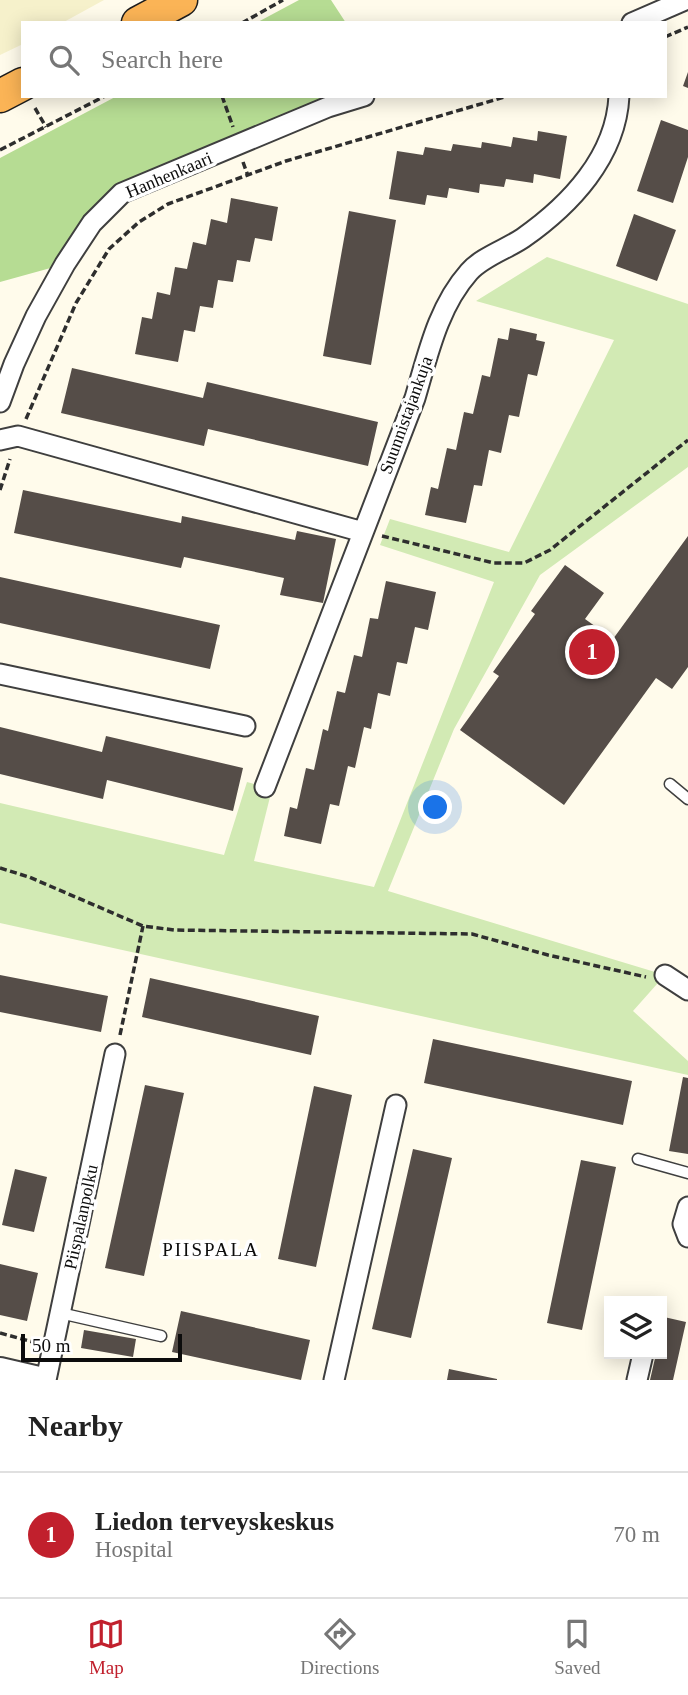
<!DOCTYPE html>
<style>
body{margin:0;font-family:Georgia,serif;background:#f2f2f2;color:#222}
.controls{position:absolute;right:21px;bottom:21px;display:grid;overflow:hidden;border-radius:0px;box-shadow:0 4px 18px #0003}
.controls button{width:63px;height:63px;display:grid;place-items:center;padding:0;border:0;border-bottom:2px solid #e0e0e0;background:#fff;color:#222;font:35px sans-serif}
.scale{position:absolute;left:21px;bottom:18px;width:161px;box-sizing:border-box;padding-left:7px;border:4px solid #0c0c0c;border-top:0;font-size:19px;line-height:24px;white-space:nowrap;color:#0c0c0c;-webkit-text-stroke:5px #fff;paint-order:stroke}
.you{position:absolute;left:436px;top:808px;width:24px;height:24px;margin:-18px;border:5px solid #fff;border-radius:50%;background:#1a73e8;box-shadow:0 0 0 10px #1a73e833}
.badge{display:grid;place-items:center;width:46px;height:46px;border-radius:50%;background:#c1202d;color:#fff;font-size:23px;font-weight:700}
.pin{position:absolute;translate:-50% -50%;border:4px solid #fff;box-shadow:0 2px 7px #0006}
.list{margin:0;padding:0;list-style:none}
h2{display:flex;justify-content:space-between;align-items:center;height:91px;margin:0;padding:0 28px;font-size:30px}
h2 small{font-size:23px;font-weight:400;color:#767676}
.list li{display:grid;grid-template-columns:46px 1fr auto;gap:21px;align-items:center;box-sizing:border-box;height:126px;padding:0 28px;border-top:2px solid #e0e0e0}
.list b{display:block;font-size:26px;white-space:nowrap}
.list p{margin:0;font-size:23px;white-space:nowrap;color:#767676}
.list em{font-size:23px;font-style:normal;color:#767676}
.icon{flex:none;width:38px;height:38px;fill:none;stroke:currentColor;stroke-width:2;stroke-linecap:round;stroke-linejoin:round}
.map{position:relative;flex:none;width:688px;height:1380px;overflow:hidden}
.search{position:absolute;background:#fff;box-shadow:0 4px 18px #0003;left:21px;right:21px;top:21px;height:77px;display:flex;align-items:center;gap:18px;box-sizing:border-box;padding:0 24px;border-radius:0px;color:#767676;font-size:26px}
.sheet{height:217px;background:#fff}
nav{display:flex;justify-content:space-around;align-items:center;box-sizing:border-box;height:98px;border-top:2px solid #e0e0e0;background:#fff;font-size:19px;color:#767676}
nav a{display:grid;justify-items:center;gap:4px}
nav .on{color:#c1202d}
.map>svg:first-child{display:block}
</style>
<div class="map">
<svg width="688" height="1380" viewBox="0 0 688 1380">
<rect width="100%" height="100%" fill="#fffbeb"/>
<path fill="#f6f1cb" d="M0,0H104L62,23H23V44L0,55Z"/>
<path fill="#d2eab4" d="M547,257L688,304V467L540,575L454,729L388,891L665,975L633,1011L688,1061V1075L0,923V803L224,855L247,782L272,789L254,861L374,887L494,582L380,545L390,519L509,552L614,340L476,301Z"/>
<path fill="#b6dc93" d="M299,0H331L346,23H256Z
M117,96H364L122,193L65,264L0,282V158Z"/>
<path fill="#554d48" d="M688,72V88L683,86Z
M661,120L688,130V157L673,203L637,191Z
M538,131L567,136L560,179L534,174L533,183L506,179L504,187L480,184L479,193L449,188L447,198L427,195L425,205L389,199L397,151L423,155L425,147L451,151L453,144L481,148L482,142L511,147L513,137L537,141Z
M231,198L278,207L272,241L255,238L250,262L237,260L233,282L218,280L213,308L200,306L195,332L184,330L178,362L135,354L142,317L152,319L157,292L170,295L175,267L187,269L193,242L206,245L211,219L227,223Z
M349,211L396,220L371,365L323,356Z
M634,214L676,230L657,281L616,266Z
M510,328L537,334L536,340L545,342L537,376L528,374L519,417L509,415L501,453L489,450L482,486L474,485L466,523L425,515L431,487L438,489L447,448L456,450L464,412L473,414L482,375L490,377L498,338L508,340Z
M72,368L203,398L207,382L378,422L368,466L208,429L204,446L61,413Z
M23,490L181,523L182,516L295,540L297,531L336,539L323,603L280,595L284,578L184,557L181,568L14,533Z
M688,536V667L672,689L656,678L564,805L460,730L499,676L493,672L535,614L531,611L565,565L604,593L585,619L613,639Z
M0,577L220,625L210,669L0,623Z
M386,581L436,592L428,630L415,627L407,664L397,662L390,696L378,693L371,729L364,727L355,768L348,766L339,806L330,804L321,844L284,836L290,807L297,809L306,768L314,770L323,729L328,731L337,691L345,693L354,655L362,657L370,618L378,619Z
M0,727L102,752L106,736L243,768L233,811L107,780L103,799L0,774Z
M0,975L108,996L101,1032L0,1012Z
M150,978L319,1016L311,1055L142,1017Z
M433,1039L632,1081L623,1125L424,1083Z
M683,1077L688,1078V1154L669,1151Z
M145,1085L184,1093L144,1276L105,1268Z
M314,1086L352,1095L316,1267L278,1259Z
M413,1149L452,1158L411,1338L372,1329Z
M581,1160L616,1167L582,1330L547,1323Z
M15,1169L47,1177L34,1232L2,1225Z
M0,1264L38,1273L27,1321L0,1315Z
M181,1311L310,1340L301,1380L172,1352Z
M664,1317L686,1322L673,1380H650L656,1354H662Z
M84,1330L136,1339L133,1357L81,1348Z
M449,1369L497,1379V1380H447Z"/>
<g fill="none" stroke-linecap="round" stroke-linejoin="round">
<g stroke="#3f3f3f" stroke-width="13">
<path id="service" d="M670,784L688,799
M638,1159L688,1173
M60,1313L161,1336"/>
</g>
<g stroke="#3f3f3f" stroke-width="23">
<path id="minor" d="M632,23L685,0
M0,402L14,364L36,316L65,264L92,223L122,193L328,107L364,96
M0,440L18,436L363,532
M0,674L245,726
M265,787L415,398C428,354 438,307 469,272C482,257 507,249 523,238C570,205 616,157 619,96
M665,975L688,990
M688,1207L683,1224L688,1237
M46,1380L115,1054
M334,1380L396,1105
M637,1380L643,1354"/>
</g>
<g stroke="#3f3f3f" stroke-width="28">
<path id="tertiary" d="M0,1370L43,1380"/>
</g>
<g stroke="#1d1d1d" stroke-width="35">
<path id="trunk" d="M138,23L181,0
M0,96L23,84"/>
</g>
<path stroke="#2e2e2e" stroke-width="3.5" stroke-dasharray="7 3.5" stroke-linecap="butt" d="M242,23L283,0
M665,37L688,27
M222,96L233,127
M35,108L46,127
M0,150L105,96
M243,162L248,176
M26,419L76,303L109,249L139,222L168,204L286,161L508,96
M0,490L10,459
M382,536L494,563H524L550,550L688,440
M0,868L29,877L143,926L174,930L472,934L548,955L646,977
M120,1035L143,926
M0,1333L33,1342"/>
<use href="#service" stroke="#fff" stroke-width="10"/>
<use href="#minor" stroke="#fff" stroke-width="19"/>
<use href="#tertiary" stroke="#fff" stroke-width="24"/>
<use href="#trunk" stroke="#fbb456" stroke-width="32"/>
</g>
<g text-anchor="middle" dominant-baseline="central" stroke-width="7" stroke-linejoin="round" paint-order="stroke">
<g font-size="18" fill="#0c0c0c" stroke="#fff">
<text transform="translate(169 175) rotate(-23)">Hanhenkaari</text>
<text transform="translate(406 415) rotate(-70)">Suunnistajankuja</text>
<text transform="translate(81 1217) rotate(-78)">Piispalanpolku</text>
</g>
<g font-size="19" letter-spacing="2" fill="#0c0c0c" stroke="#fff">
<text x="211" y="1249">PIISPALA</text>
</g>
</g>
</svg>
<div class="controls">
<button><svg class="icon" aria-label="layers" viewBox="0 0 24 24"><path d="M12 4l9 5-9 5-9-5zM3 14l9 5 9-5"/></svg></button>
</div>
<div class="scale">50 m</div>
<div class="you"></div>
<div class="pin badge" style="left:592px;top:652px">1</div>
<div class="search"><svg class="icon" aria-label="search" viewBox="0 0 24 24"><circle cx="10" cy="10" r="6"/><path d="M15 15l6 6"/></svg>Search here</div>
</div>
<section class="sheet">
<h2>Nearby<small></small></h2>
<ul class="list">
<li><span class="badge">1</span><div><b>Liedon terveyskeskus</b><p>Hospital</p></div><em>70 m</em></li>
</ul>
</section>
<nav>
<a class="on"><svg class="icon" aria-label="map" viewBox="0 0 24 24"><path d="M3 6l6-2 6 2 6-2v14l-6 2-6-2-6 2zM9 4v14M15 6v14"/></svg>Map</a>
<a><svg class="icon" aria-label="directions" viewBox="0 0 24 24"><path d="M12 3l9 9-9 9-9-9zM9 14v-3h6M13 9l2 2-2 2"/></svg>Directions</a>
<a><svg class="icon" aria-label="saved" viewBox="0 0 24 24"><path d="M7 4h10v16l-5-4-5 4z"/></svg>Saved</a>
</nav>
